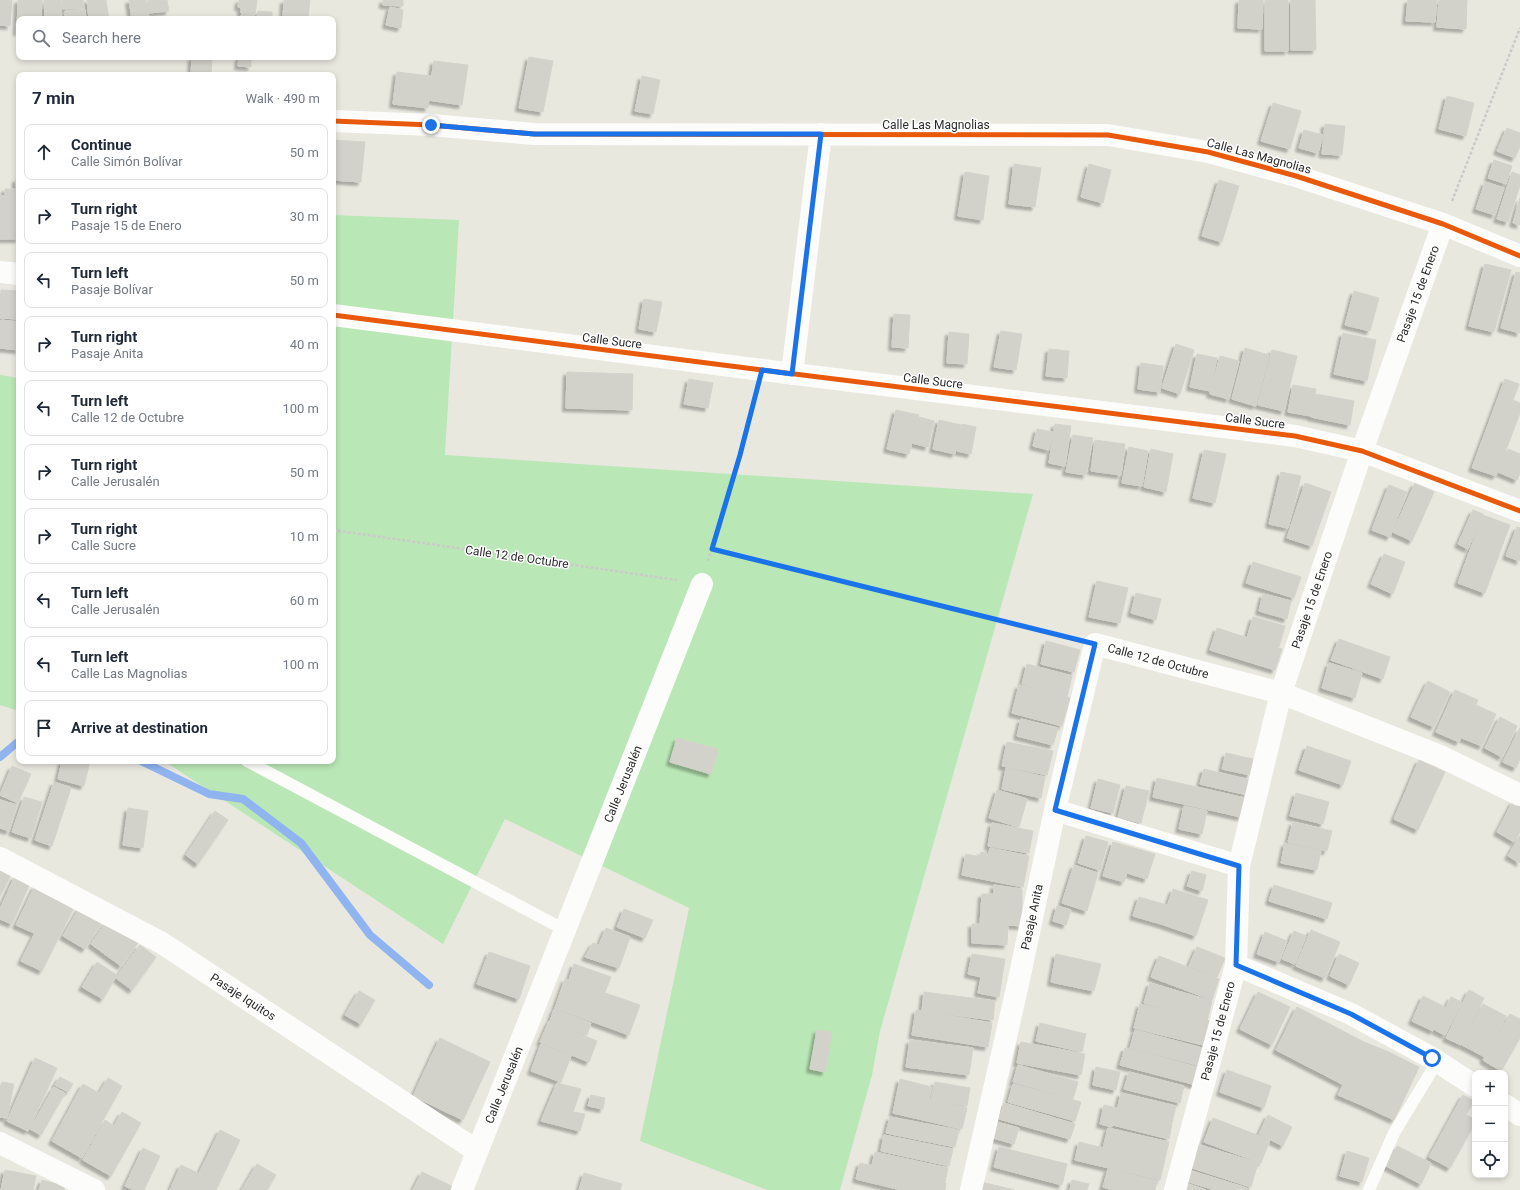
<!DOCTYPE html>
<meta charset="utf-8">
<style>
body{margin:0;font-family:Roboto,sans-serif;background:#f2f2f3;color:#1f2937}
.controls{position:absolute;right:12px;bottom:12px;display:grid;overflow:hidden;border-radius:8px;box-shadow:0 2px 6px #0003}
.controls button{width:36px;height:36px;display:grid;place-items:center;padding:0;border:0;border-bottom:1px solid #e0e1e3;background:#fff;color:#1f2937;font:20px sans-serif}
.stop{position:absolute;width:12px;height:12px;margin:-9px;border:3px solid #1a73e8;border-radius:50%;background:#fff}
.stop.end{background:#1a73e8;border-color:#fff;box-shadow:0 1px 4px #0008}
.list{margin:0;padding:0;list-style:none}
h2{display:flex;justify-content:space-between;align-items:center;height:52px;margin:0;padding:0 16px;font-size:17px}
h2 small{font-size:13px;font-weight:400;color:#747a83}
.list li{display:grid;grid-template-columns:26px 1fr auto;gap:12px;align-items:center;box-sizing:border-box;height:56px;margin:0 8px 8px;padding:0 8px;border:1px solid #e0e1e3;border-radius:8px}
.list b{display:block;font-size:15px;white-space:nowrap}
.list p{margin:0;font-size:13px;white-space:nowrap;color:#747a83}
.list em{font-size:13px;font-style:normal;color:#747a83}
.icon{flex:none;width:22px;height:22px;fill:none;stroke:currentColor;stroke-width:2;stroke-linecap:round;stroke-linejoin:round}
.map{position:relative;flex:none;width:1520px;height:1190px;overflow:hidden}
.search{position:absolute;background:#fff;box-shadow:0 2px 6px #0003;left:16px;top:16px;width:320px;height:44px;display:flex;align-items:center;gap:10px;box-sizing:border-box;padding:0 14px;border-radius:8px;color:#747a83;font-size:15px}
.panel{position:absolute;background:#fff;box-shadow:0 2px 6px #0003;left:16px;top:72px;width:320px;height:692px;border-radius:8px}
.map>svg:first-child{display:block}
</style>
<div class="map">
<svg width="1520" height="1190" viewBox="0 0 1520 1190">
<defs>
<filter id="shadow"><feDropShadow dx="-3.5" dy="3.5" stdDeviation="1" flood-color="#0004"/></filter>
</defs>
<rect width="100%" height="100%" fill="#e9e8df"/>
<path fill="#bae7b6" d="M333,215L459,220L445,455L1033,494L880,1031L872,1075L840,1190H767L640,1141L689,908L505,819L443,944L164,761H333Z
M0,375L19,378V711L0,705Z"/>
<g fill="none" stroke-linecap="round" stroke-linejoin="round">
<path stroke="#8fb4ef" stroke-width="8" d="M0,757L19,741
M141,761L209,794L243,799L301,843L370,935L429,985"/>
</g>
<path fill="#d2d1ca" stroke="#d4d3cb" filter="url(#shadow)" d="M0,0H12L10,26L0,25Z
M18,0H42L41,19H19V32H17Z
M44,0H61V18H45Z
M62,0H83L84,8L62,9Z
M87,0H106L109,19H89Z
M129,0H146L149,18L132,19Z
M148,0H167L169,11L149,13Z
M239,0H257L255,15L241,13V7H238Z
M284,0H310L308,19H283Z
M383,0H403V6L383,5Z
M1239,0H1263L1262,29L1238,28Z
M1265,0H1288V51H1265Z
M1291,0H1315L1316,50H1291Z
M1408,0H1437L1435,22L1406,21Z
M1439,0H1467L1466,29L1437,27Z
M390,7L403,10L401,28L386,25Z
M85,9L86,19H65V11Z
M258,11L272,12V19H257Z
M241,15L254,16V19H241Z
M192,57L212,58L211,75H191Z
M239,57H251V67L238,66Z
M529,57L553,61L543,112L519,108Z
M434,61L468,65L462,105L428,100Z
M397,72L431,76L428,108L393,104Z
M642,76L660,80L653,114L635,111Z
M1447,96L1474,103L1466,136L1439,129Z
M1273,103L1301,111L1290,149L1261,141Z
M1325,124L1345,126L1342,155L1322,154Z
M1507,128L1520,133V146L1515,158L1497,151Z
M1304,130L1323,135L1318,153L1299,148Z
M334,140L365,142L361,182L333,180Z
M1494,160L1512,166L1506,184L1488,178Z
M1014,164L1041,168L1035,207L1009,204Z
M1089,164L1111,170L1103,203L1081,197Z
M965,172L989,176L983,220L958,216Z
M1512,172L1520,175V185L1508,222L1497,219Z
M16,179H19V187H16Z
M1219,180L1239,186L1222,242L1202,236Z
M1485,182L1504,188L1495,215L1476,209Z
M5,189H19V195H5Z
M0,196H19V239H0Z
M1520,198V225L1513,223Z
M1485,264L1511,270L1494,332L1469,326Z
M1516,272L1520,273V333L1501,328Z
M1,290L19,291V319L0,318Z
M1354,291L1379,298L1370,331L1345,325Z
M644,299L662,302L656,332L639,329Z
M894,314L910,315L908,348L892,347Z
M1,320L19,322V350L0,348Z
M1001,331L1022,334L1016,370L994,367Z
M949,332L969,334L967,364L947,363Z
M1343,333L1376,340L1367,381L1334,374Z
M1176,344L1194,350L1180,394L1162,388Z
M1245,348L1269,355L1256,406L1232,399Z
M1049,349L1069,351L1067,378L1046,376Z
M1272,350L1297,356L1284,411L1258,405Z
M1197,354L1217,358L1210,391L1190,387Z
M1220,356L1239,361L1229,399L1210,394Z
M1141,363L1163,366L1160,392L1138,389Z
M567,372L633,374L632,410L566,408Z
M689,379L713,383L708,408L684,404Z
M1505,379L1519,384L1513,400L1520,403V413L1496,476L1472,468Z
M1293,385L1316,389L1311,416L1288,412Z
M1316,394L1354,401L1350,425L1311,417Z
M896,410L919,415L909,454L887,449Z
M919,417L934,421L928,447L912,443Z
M939,420L961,425L955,454L933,449Z
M962,424L976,427L971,454L957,451Z
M1055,424L1071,426L1065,466L1049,463Z
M1037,429L1053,432L1049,450L1033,446Z
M1073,435L1093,438L1086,475L1066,472Z
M1095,440L1125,444L1121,475L1091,471Z
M1129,447L1148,451L1142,486L1122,483Z
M1151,449L1173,454L1166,492L1144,487Z
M1508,449L1520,454V473L1517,480L1498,472Z
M1204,450L1226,454L1215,503L1193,498Z
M1281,472L1301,476L1288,528L1269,524Z
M1305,483L1331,492L1312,546L1287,538Z
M1415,483L1434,492L1412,541L1393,532Z
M1389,485L1407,492L1390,537L1372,530Z
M1473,510L1483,514L1468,549L1458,544Z
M1483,515L1510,525L1485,593L1458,583Z
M1517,527L1520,528V561L1506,556Z
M1384,554L1405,562L1393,594L1371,584Z
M1253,562L1301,577L1294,598L1246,583Z
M1097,581L1128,588L1120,623L1089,617Z
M1136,593L1161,599L1156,620L1131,613Z
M1263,594L1291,601L1287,619L1259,611Z
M1253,617L1285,626L1279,647L1247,638Z
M1217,628L1282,649L1275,670L1210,650Z
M1339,639L1390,657L1383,679L1331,660Z
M1046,641L1080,650L1074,672L1041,664Z
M1329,663L1362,673L1355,698L1322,688Z
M1027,664L1072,676L1067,697L1022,684Z
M1428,681L1450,692L1434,727L1411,717Z
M1019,685L1070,698L1062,726L1012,713Z
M1455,690L1478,700L1459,742L1436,732Z
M1476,705L1496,714L1482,746L1462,738Z
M1500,717L1517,726L1502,757L1485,748Z
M1021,719L1058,728L1053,745L1017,736Z
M1520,728V759L1516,768L1503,762Z
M677,738L718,749L711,774L670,762Z
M1007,742L1053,751L1047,775L1002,766Z
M1307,746L1351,761L1343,785L1299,770Z
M1226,753L1253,759L1250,775L1222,769Z
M1419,760L1445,772L1418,830L1394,819Z
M62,761H90L84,786L58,779Z
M12,766L31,774L18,803L0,795Z
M1006,768L1045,777L1041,798L1002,789Z
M1204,769L1250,780L1247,795L1200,784Z
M1157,778L1245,798L1241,817L1153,797Z
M1098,779L1120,785L1113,813L1091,808Z
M54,782L71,788L52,846L35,840Z
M1126,786L1149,791L1141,823L1118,817Z
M997,790L1027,799L1019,827L989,818Z
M1296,793L1329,802L1323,824L1290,816Z
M24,797L42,802L31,838L12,832Z
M0,800L17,805L9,831L0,828Z
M1513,801L1520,805V832L1514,842L1497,832Z
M1184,806L1207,811L1202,834L1179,829Z
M128,808L148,811L143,848L123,845Z
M215,811L228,820L198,864L186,855Z
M1293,822L1332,831L1327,851L1288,842Z
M992,823L1033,831L1029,853L988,846Z
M1520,835V863L1508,856Z
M1086,836L1108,842L1100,870L1078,863Z
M1113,842L1155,854L1147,879L1127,873L1124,882L1103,876Z
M1285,843L1321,851L1317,870L1281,863Z
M990,848L1029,856L1023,887L962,875L966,854L980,857L981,852L989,854Z
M1074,865L1098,873L1087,911L1062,903Z
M0,867L12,873L0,896Z
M1192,871L1206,875L1202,891L1187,886Z
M15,876L30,883L12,924L0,919V909Z
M994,885L1022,889V926L1008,925L1007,945L972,943V924H980L982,894H994Z
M1274,885L1332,903L1327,919L1269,901Z
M35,886L53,895L34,933L16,925Z
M1173,889L1208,900L1196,936L1161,924Z
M55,893L76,903L42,971L21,961Z
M1139,897L1167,905L1161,924L1133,916Z
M1057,906L1071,910L1066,925L1053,921Z
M80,907L103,921L85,949L63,936Z
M624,909L653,920L645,938L617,927Z
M107,921L138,943L121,966L91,944Z
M606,928L630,937L624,954L599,945Z
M1311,930L1340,942L1325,978L1296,966Z
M1294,931L1306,936L1295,964L1282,959Z
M1265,932L1287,941L1279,962L1257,954Z
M593,943L624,954L619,968L585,957Z
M140,945L156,957L132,990L116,978Z
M1197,947L1225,958L1217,977L1189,966Z
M489,952L530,966L519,999L477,984Z
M972,954L1005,959L999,997L978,993L981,977L968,974Z
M1056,954L1101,964L1094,991L1051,982Z
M1339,954L1359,963L1349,985L1330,976Z
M1159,956L1219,979L1212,1000L1151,977Z
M97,962L117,975L103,999L82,987Z
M574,964L611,977L605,992L569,980Z
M565,979L640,1005L629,1035L555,1008Z
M1150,983L1212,1001L1207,1021L1144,1003Z
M1469,990L1484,998L1461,1045L1446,1038Z
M359,991L375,1000L361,1024L345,1015Z
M924,992L995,1001L993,1020L922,1011Z
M1258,992L1290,1007L1272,1045L1240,1029Z
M1423,996L1445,1007L1433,1031L1412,1021Z
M1451,997L1462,1002L1445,1035L1435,1030Z
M1140,1004L1213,1022L1207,1046L1134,1028Z
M1483,1004L1506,1016L1485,1057L1462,1045Z
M1297,1007L1364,1042L1342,1084L1276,1050Z
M554,1009L591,1023L587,1035L550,1021Z
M916,1010L992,1023L988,1047L912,1035Z
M1510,1014L1520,1019V1038L1501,1071L1483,1060Z
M549,1021L597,1041L589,1062L540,1042Z
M1040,1023L1086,1034L1082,1052L1036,1041Z
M817,1030L832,1032L825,1072L810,1069Z
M1135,1030L1206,1049L1201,1066L1130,1048Z
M440,1038L490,1062L463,1120L413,1096Z
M910,1040L973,1048L969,1075L906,1067Z
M1021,1042L1085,1054L1081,1075L1017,1063Z
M1364,1042L1389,1052L1364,1106L1338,1095Z
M541,1044L571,1056L561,1082L531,1071Z
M1125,1048L1201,1068L1196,1085L1120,1065Z
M1389,1052L1419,1067L1394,1120L1364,1106Z
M35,1058L57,1068L28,1131L7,1121Z
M1018,1065L1078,1082L1073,1099L1013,1082Z
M1096,1067L1120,1072L1116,1090L1093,1085Z
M1227,1070L1271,1086L1264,1108L1220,1092Z
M1129,1072L1184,1086L1180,1103L1124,1089Z
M60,1077L73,1084L68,1092L55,1085Z
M108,1078L122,1086L82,1158L52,1141L83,1084L99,1093Z
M900,1079L932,1087L929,1099L967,1108L962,1129L893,1113Z
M2,1082L14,1084L7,1118L0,1117V1092Z
M935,1082L970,1088L967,1106L931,1099Z
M557,1083L581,1089L573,1112L585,1114L580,1131L541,1121Z
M1013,1084L1081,1102L1075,1121L1008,1102Z
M54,1087L65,1093L41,1135L30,1129Z
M1121,1093L1176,1106L1172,1123L1117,1110Z
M591,1095L605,1098L603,1109L588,1106Z
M1463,1095L1474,1101L1466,1115L1475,1119V1123L1450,1168L1429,1157Z
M1004,1103L1075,1124L1070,1139L999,1119Z
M1104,1105L1117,1108L1112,1127L1100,1124Z
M1117,1110L1172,1124L1169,1139L1113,1125Z
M122,1112L141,1123L111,1176L83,1160L105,1120L114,1126Z
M1268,1115L1292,1127L1283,1146L1259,1134Z
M890,1117L959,1130L955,1147L886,1133Z
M1213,1118L1270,1140L1261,1163L1204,1142Z
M997,1122L1019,1128L1014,1144L993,1138Z
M1108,1128L1169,1142L1164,1163L1103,1148Z
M220,1130L240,1140L216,1190H191Z
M884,1135L953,1149L949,1166L881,1151Z
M1079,1142L1164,1163L1160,1180L1075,1160Z
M1197,1144L1258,1163L1251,1187L1189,1167Z
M1397,1146L1431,1163L1421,1184L1386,1166Z
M999,1147L1067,1164L1062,1185L994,1167Z
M143,1148L160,1156L144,1190H134L125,1186Z
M1347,1151L1369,1158L1362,1182L1340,1176Z
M875,1152L948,1168L945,1182L872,1165Z
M860,1163L946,1183L945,1190H901L856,1179Z
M257,1164L276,1175L267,1190H242Z
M181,1165L198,1173L190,1190H170Z
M1108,1169L1157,1181L1155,1190H1113L1103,1187Z
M5,1170L36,1176L33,1190H1Z
M1192,1171L1247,1188L1246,1190H1215L1189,1182Z
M422,1172L454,1187L453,1190H413Z
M584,1173L622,1184L620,1190H579Z
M42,1180L65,1186L64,1190H39Z
M1072,1180L1089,1184L1087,1190H1070Z
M977,1181L1015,1190H975Z
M1183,1182L1206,1190H1180Z"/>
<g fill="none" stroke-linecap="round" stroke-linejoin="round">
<path stroke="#cbcac9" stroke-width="2.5" stroke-dasharray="3 2" stroke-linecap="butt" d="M1452,201L1520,28
M333,530L677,580
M712,549L1072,639
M708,561L740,455L756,395"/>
<path stroke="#fcfcfa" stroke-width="12" d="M247,761L565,930
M1369,1190L1394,1133L1437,1062"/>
<path stroke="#fcfcfa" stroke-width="22" d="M333,121L431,125L534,134L1108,135L1208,152L1296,176L1443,224L1520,256
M0,272L19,274
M333,315L762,370L1295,436L1362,451L1520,511
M792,374L821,134
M1055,810L1239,866
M0,858L162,943L477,1151
M1236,965L1351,1014L1432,1058L1475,1086
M1505,1105L1520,1115
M0,1143L94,1190
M462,1190L702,584
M971,1190L1018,984L1055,810L1095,644L1281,693L1440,756L1520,795
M1175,1190L1236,965L1239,866L1281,693L1362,451L1443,224"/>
<g stroke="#fff" stroke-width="8">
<path id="cycleway" d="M333,121L431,125L534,134L1108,135L1208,152L1296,176L1443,224L1520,256
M333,315L762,370L1295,436L1362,451L1520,511"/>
</g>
<use href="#cycleway" stroke="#e8590c" stroke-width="5"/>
</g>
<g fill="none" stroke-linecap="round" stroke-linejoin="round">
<path stroke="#1a73e8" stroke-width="5" d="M431,125L534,134H821L792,374L762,370L740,455L712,549L1095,644L1055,810L1239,866L1236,965L1351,1014L1432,1058"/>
</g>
<g text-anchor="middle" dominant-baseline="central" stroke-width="3" stroke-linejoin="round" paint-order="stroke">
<g font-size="12" fill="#2a2a2a" stroke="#fff">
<text x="936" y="125">Calle Las Magnolias</text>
<text transform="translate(1259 156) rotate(15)">Calle Las Magnolias</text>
<text transform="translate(1418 294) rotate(-70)">Pasaje 15 de Enero</text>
<text transform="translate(612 341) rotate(7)">Calle Sucre</text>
<text transform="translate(933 381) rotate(7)">Calle Sucre</text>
<text transform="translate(1255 421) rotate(7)">Calle Sucre</text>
<text transform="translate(517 557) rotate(8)">Calle 12 de Octubre</text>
<text transform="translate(1312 600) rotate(-71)">Pasaje 15 de Enero</text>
<text transform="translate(1158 661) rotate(15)">Calle 12 de Octubre</text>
<text transform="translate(623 784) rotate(-68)">Calle Jerusalén</text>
<text transform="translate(1032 917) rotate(-78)">Pasaje Anita</text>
<text transform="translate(243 997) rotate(33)">Pasaje Iquitos</text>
<text transform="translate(1218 1031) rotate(-75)">Pasaje 15 de Enero</text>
<text transform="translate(504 1085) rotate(-68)">Calle Jerusalén</text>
</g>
</g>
</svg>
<div class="controls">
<button>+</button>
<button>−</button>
<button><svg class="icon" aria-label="locate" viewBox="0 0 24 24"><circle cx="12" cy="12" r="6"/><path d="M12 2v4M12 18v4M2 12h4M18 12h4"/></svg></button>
</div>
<div class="stop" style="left:1432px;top:1058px"></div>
<div class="stop end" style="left:431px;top:125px"></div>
<div class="search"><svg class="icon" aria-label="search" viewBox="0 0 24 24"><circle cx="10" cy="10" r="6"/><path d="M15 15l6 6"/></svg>Search here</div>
<section class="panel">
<h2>7 min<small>Walk · 490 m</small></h2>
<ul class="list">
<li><svg class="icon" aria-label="ahead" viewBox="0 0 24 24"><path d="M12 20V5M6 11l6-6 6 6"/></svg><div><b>Continue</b><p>Calle Simón Bolívar</p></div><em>50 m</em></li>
<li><svg class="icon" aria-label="right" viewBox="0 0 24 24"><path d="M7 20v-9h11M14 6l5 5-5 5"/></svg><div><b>Turn right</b><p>Pasaje 15 de Enero</p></div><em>30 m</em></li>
<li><svg class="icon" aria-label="left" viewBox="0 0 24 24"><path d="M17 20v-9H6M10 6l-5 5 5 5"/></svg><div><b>Turn left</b><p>Pasaje Bolívar</p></div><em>50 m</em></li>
<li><svg class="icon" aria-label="right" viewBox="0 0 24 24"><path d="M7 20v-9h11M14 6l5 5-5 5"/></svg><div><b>Turn right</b><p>Pasaje Anita</p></div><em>40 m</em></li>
<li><svg class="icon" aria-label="left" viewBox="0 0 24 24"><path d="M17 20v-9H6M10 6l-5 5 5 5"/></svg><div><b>Turn left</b><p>Calle 12 de Octubre</p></div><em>100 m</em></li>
<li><svg class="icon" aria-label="right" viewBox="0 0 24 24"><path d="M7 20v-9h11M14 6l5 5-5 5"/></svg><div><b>Turn right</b><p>Calle Jerusalén</p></div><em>50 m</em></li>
<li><svg class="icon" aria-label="right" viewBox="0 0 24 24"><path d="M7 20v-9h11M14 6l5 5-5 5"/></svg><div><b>Turn right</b><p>Calle Sucre</p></div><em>10 m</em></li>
<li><svg class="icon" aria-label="left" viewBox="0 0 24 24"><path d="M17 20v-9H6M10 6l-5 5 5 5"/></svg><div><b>Turn left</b><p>Calle Jerusalén</p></div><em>60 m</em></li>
<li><svg class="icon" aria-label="left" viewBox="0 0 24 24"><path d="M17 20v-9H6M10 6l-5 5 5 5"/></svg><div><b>Turn left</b><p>Calle Las Magnolias</p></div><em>100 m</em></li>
<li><svg class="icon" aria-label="arrive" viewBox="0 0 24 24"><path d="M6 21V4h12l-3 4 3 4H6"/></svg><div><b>Arrive at destination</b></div></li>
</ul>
</section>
</div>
